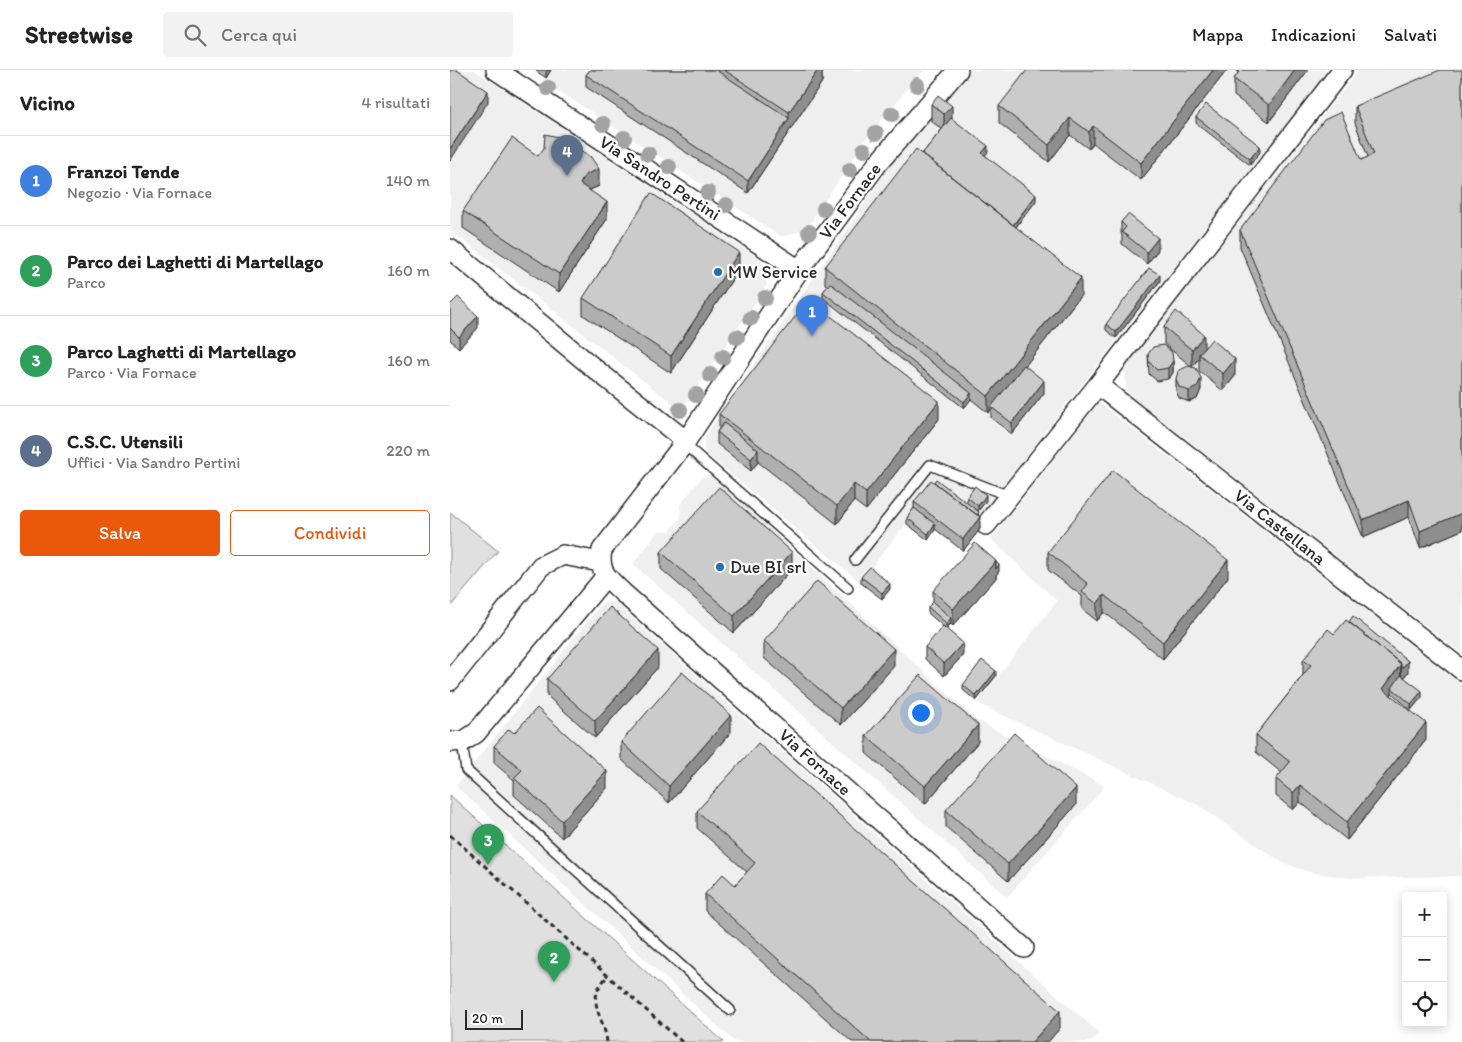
<!DOCTYPE html>
<html lang="it">
<meta charset="utf-8">
<style>
body{margin:0;font-family:Itim,sans-serif;background:#f2f2f2;color:#222}
.controls{position:absolute;right:15px;bottom:15px;display:grid;overflow:hidden;border-radius:5px;box-shadow:0 2px 12px #0003}
.controls button{width:45px;height:45px;display:grid;place-items:center;padding:0;border:0;border-bottom:1px solid #e0e0e0;background:#fff;color:#222;font:25px sans-serif}
.scale{position:absolute;left:15px;bottom:12px;width:58px;box-sizing:border-box;padding-left:5px;border:2px solid #2b2b2b;border-top:0;font-size:14px;line-height:18px;white-space:nowrap;color:#2b2b2b;-webkit-text-stroke:4px #fff;paint-order:stroke}
.you{position:absolute;left:470px;top:642px;width:18px;height:18px;margin:-12px;border:4px solid #fff;border-radius:50%;background:#1a73e8;box-shadow:0 0 0 8px #1a73e833}
.badge{display:grid;place-items:center;width:32px;height:32px;border-radius:50%;background:#ea580c;color:#fff;font-size:16px;font-weight:700}
.pin{position:absolute;translate:-50% -41px;filter:drop-shadow(0 1px 2px #0008)}
.pin::after{content:'';position:absolute;top:26px;width:18px;height:15px;background:inherit;clip-path:polygon(0 0,100% 0,50% 100%)}
.list{margin:0;padding:0;list-style:none}
h2{display:flex;justify-content:space-between;align-items:center;height:65px;margin:0;padding:0 20px;font-size:21px}
h2 small{font-size:16px;font-weight:400;color:#767676}
.list li{display:grid;grid-template-columns:32px 1fr auto;gap:15px;align-items:center;box-sizing:border-box;height:90px;padding:0 20px;border-top:1px solid #e0e0e0}
.list b{display:block;font-size:19px;white-space:nowrap}
.list p{margin:0;font-size:16px;white-space:nowrap;color:#767676}
.list em{font-size:16px;font-style:normal;color:#767676}
.actions{display:flex;gap:10px;padding:15px 20px}
.actions a{flex:1;padding:11px 0;border:1px solid #ea580c;border-radius:5px;text-align:center;font-size:18px;color:#ea580c}
.actions .main{background:#ea580c;color:#fff}
.icon{flex:none;width:28px;height:28px;fill:none;stroke:currentColor;stroke-width:2;stroke-linecap:round;stroke-linejoin:round}
.map{position:relative;flex:none;width:1012px;height:972px;overflow:hidden}
header{display:flex;align-items:center;gap:30px;box-sizing:border-box;height:70px;padding:0 25px;background:#fff;border-bottom:1px solid #e0e0e0}
header strong{font-size:24px}
nav{display:flex;gap:28px;margin-inline-start:auto;font-size:18px}
.search{width:350px;height:45px;background:#f2f2f2;display:flex;align-items:center;gap:12px;box-sizing:border-box;padding:0 18px;border-radius:5px;color:#767676;font-size:19px}
main{display:flex}
aside{flex:1;background:#fff}
.map>svg:first-child{display:block}
</style>
<header>
<strong>Streetwise</strong>
<div class="search"><svg class="icon" aria-label="search" viewBox="0 0 24 24"><circle cx="10" cy="10" r="6"/><path d="M15 15l6 6"/></svg>Cerca qui</div>
<nav><a>Mappa</a><a>Indicazioni</a><a>Salvati</a></nav>
</header>
<main>
<aside>
<h2>Vicino<small>4 risultati</small></h2>
<ul class="list">
<li><span class="badge" style="background:#3f7fe0">1</span><div><b>Franzoi Tende</b><p>Negozio · Via Fornace</p></div><em>140 m</em></li>
<li><span class="badge" style="background:#2e9e5b">2</span><div><b>Parco dei Laghetti di Martellago</b><p>Parco</p></div><em>160 m</em></li>
<li><span class="badge" style="background:#2e9e5b">3</span><div><b>Parco Laghetti di Martellago</b><p>Parco · Via Fornace</p></div><em>160 m</em></li>
<li><span class="badge" style="background:#5c6f8a">4</span><div><b>C.S.C. Utensili</b><p>Uffici · Via Sandro Pertini</p></div><em>220 m</em></li>
</ul>
<div class="actions"><a class="main">Salva</a><a>Condividi</a></div>
</aside>
<div class="map">
<svg width="1012" height="972" viewBox="0 0 1012 972">
<rect width="100%" height="100%" fill="#fff"/>
<filter id="ink" filterUnits="userSpaceOnUse"><feTurbulence type="fractalNoise" baseFrequency=".02" numOctaves="2"/><feDisplacementMap in="SourceGraphic" scale="10" xChannelSelector="R" yChannelSelector="G"/><feConvolveMatrix kernelMatrix="1 2 1 2 8 2 1 2 1" color-interpolation-filters="sRGB"/></filter>
<g filter="url(#ink)">
<path fill="#efefef" d="M0,0H24L311,190L317,215L237,332L226,336L0,160Z
M101,0H474L420,63L356,159L332,167L94,11Z
M520,0H879L528,447L487,414L410,512L254,382L255,366L443,92Z
M909,0H1012V584L677,323L674,298Z
M648,332L1012,615V806L899,808L859,802L831,792L748,735L527,633L607,531L541,469Z
M263,406L526,650L655,716L557,827L183,494L209,461H220L231,447L230,435L252,407Z
M164,532L649,963L640,972H285L6,716L152,533Z"/>
<path fill="#e0e0e0" stroke="#868686" d="M0,442L48,481L0,537Z
M0,725L13,737L274,972H0Z"/>
<g fill="none" stroke-linecap="round" stroke-linejoin="round">
<g stroke="#2b2b2b" stroke-width="12">
<path id="service" d="M233,373L398,518
M405,490L480,395L559,426
M12,672L16,700L280,940"/>
</g>
<g stroke="#2b2b2b" stroke-width="22">
<path id="minor" d="M46,0L349,200
M508,0L428,93L349,200L236,371L152,480C148,502 157,507 172,522L574,878
M892,0L648,315L1012,600
M0,179L145,299L236,371
M536,455L648,315
M0,611L91,496L113,485L150,492
M0,672L14,671L26,663L156,506"/>
</g>
<path stroke="#2b2b2b" stroke-width="3" stroke-dasharray="5 4" stroke-linecap="butt" d="M0,765L232,972
M157,972C154,945 133,930 158,906"/>
<use href="#service" stroke="#fff" stroke-width="9"/>
<use href="#minor" stroke="#fff" stroke-width="19"/>
</g>
<g fill="#a3a3a3">
<circle cx="467" cy="15" r="8"/>
<circle cx="98" cy="18" r="8"/>
<circle cx="442" cy="44" r="8"/>
<circle cx="153" cy="54" r="8"/>
<circle cx="426" cy="63" r="8"/>
<circle cx="174" cy="68" r="8"/>
<circle cx="414" cy="80" r="8"/>
<circle cx="198" cy="84" r="8"/>
<circle cx="219" cy="97" r="8"/>
<circle cx="400" cy="100" r="8"/>
<circle cx="258" cy="123" r="8"/>
<circle cx="276" cy="135" r="8"/>
<circle cx="374" cy="139" r="8"/>
<circle cx="359" cy="162" r="8"/>
<circle cx="315" cy="228" r="8"/>
<circle cx="301" cy="248" r="8"/>
<circle cx="287" cy="267" r="8"/>
<circle cx="273" cy="287" r="8"/>
<circle cx="260" cy="305" r="8"/>
<circle cx="246" cy="325" r="8"/>
<circle cx="230" cy="340" r="8"/>
</g>
<path fill="#afafaf" stroke="#2b2b2b" d="M86,0H101L96,8L86,1Z
M140,0H374L372,4V12L298,123L136,17V5Z
M777,0L691,110L643,73L639,79L620,65L599,92L549,53V36Z
M786,0H858L819,52L784,26V9L789,2Z
M1012,0V460L970,478L959,447L913,467L790,177V160L918,87L905,53V36Z
M481,34L502,49L538,82L535,85L586,131L566,157L631,225L575,296L594,323L562,364L541,348V339L538,343L521,329L514,338L373,228V222L378,216L375,214V197L472,84L492,59L481,51Z
M746,47L810,82L800,95L746,53Z
M88,86L149,116L140,120L157,149L109,222L13,158V141Z
M671,152L708,180L697,194L672,174V165L671,164Z
M289,199L221,303L133,245V228Z
M710,211L666,268L656,260V254Z
M0,235L28,258L9,278L0,270Z
M714,257L754,278L785,306L773,321L749,301V288L742,297L751,319L747,329L739,332L729,328L726,321V309L741,296L714,274Z
M698,284L723,291V303L718,309L707,311L699,304Z
M269,344L489,349L416,440L404,431L387,454L308,392L301,401L267,374V362L269,359Z
M517,427L536,431L528,441L530,459L513,481L485,459L478,470L457,454V448L464,438V432H517Z
M211,482L342,499L284,563L211,499Z
M598,482L778,507L713,589L654,542L647,551L632,539V526L598,500Z
M546,492L549,501L546,505V508L503,556L501,554L496,559L478,543V537L483,532V521Z
M411,507L440,519L432,529L411,513Z
M884,564L958,602L954,607L972,627L961,640L942,623L941,625L976,670L897,770L850,732L843,740L826,726V709L832,703L806,682V665L853,605V590Z
M314,571L444,596L391,655L314,588Z
M475,577L513,585L494,606L475,589Z
M208,597L145,668L97,626V609Z
M546,606L526,631L513,620V615Z
M281,662L219,733L171,689V672Z
M64,663L157,718L112,768L64,725V710L44,693V676Z
M416,666L528,672L475,734L416,683Z
M626,735L558,811L496,757V740Z
M247,741L610,958L598,972H402L255,841V824L285,815L297,802L247,758Z"/>
<path fill="#8e8e8e" stroke="#2b2b2b" d="M98,0H101L96,8V2Z
M368,0H374L372,4V12L298,123V111L339,48V42Z
M763,0H777L691,110V93Z
M845,0H858L819,52V35Z
M38,21V32L0,91V79Z
M502,36V53L494,61V44Z
M620,48V65L599,92V75Z
M643,56V73L639,79V62Z
M538,76V82L532,89V83Z
M810,76V82L800,95V89Z
M149,99V116L135,122L130,114L135,105Z
M586,125V131L558,167V162Z
M157,132V149L109,222V204Z
M708,168V180L697,194V182Z
M289,182V199L221,303V286Z
M710,205V211L666,268V262Z
M631,208V225L542,338L541,337V339L538,343V326Z
M28,246V258L9,278V267Z
M754,265V282L749,284V288L742,297V280Z
M785,289V306L773,321V304Z
M723,291V303L718,309V298Z
M751,308V319L747,329L739,332V321Z
M594,311V323L562,364V353Z
M521,323V329L514,338V332Z
M489,331V349L416,440V423Z
M308,380V392L301,401V389Z
M404,414V431L387,454V436Z
M536,425V431L528,441V436Z
M959,430V447L913,467V450Z
M1012,443V460L970,478V461Z
M530,447V459L513,481V469Z
M485,454V460L478,470V464Z
M342,482V499L284,563V546Z
M778,490V507L713,589V572Z
M546,491V499L549,495V501L546,505V508L503,556V539Z
M440,514V519L432,529V523Z
M654,525V542L647,551V534Z
M501,548V553L496,559V553Z
M513,573V585L494,606V594Z
M444,579V596L391,655V638Z
M208,580V597L145,668V651Z
M958,591V602L951,611V599Z
M951,594V611L942,618V623L933,636V619Z
M546,601V606L526,631V626Z
M972,621V627L961,640V634Z
M281,645V662L219,733V716Z
M976,653V670L897,770V752Z
M528,655V672L475,734V716Z
M157,701V718L112,768V751Z
M850,715V732L843,740V723Z
M626,718V735L558,811V794Z
M610,941V958L598,972H582Z"/>
<path fill="#cbcbcb" stroke="#2b2b2b" d="M0,0H7L38,21L0,79Z
M140,0H266L339,48L298,111L136,5Z
M274,0H368L339,42Z
M577,0H763L691,93L643,56L639,62L620,48L599,75L549,36Z
M790,0H845L819,35L784,9Z
M990,0H1012V443L970,461L959,430L913,450L790,160L874,50L891,42L911,90L924,84L905,36Z
M488,25L502,36L494,44L481,34Z
M756,34L810,76L800,89L746,47Z
M501,48L538,76L532,83L586,125L563,155L472,84Z
M95,64L109,67L140,86L149,99L135,105L130,114L157,132L109,204L13,141L62,68L88,86L94,78Z
M466,79L631,208L538,326L375,197Z
M201,123L289,182L221,286L133,228Z
M678,144L708,168L697,182L672,162L676,157L671,152Z
M699,198L710,205L666,262L656,254Z
M380,213L521,323L514,332L373,222Z
M8,227L28,246L9,267L0,258V235Z
M359,229L489,331L416,423L404,414L387,436L269,344Z
M726,241L754,265L742,280L714,257Z
M762,269L785,289L773,304L749,284Z
M713,275L722,282L723,291L718,298L707,300L699,292L698,284L703,277Z
M574,295L594,311L562,353L541,337Z
M738,296L746,298L751,308L747,317L739,321L729,317L726,309L728,301Z
M274,353L308,380L301,389L267,362Z
M663,400L778,490L713,572L654,525L647,534L632,522L638,514L598,482Z
M486,409L529,442L527,445L484,412Z
M481,410L530,447L513,469L464,432Z
M525,416L536,425L528,436L517,427Z
M269,417L342,482L284,546L211,482Z
M464,438L485,454L478,464L457,448Z
M525,473L546,491L503,539L483,521Z
M546,492L549,495L546,499Z
M420,497L440,514L432,523L411,507Z
M367,511L444,579L391,638L314,571Z
M483,532L501,548L496,553L478,537Z
M160,537L208,580L145,651L97,609Z
M903,546L958,591L951,599V594L899,552Z
M896,550L951,594L933,619L976,653L897,752L850,715L843,723L826,709L840,692L806,665L861,595L853,590L878,559L884,564Z
M493,556L513,573L494,594L475,577Z
M532,590L546,601L526,626L513,615Z
M232,602L281,645L219,716L171,672Z
M470,605L528,655L475,716L416,666Z
M951,605L972,621L961,634L942,618Z
M87,638L157,701L112,751L64,708L72,700L44,676L59,659L64,663Z
M564,663L626,718L558,794L496,740Z
M308,673L610,941L582,972H421L255,824L273,804L285,815L305,793L247,741Z"/>
</g>
<g fill="#1f6fb2" stroke="#fff" stroke-width="2">
<circle cx="268" cy="202" r="5"/>
<circle cx="270" cy="497" r="5"/>
</g>
<g text-anchor="middle" dominant-baseline="central" stroke-width="4.5" stroke-linejoin="round" paint-order="stroke">
<g font-size="18" fill="#2b2b2b" stroke="#fff">
<text transform="translate(210 108) rotate(33)">Via Sandro Pertini</text>
<text transform="translate(400 131) rotate(-53)">Via Fornace</text>
<text transform="translate(830 457) rotate(38)">Via Castellana</text>
<text transform="translate(365 692) rotate(42)">Via Fornace</text>
</g>
<g font-size="18" fill="#2b2b2b" stroke="#fff" text-anchor="start">
<text x="278" y="202">MW Service</text>
<text x="280" y="497">Due BI srl</text>
</g>
</g>
</svg>
<div class="controls">
<button>+</button>
<button>−</button>
<button><svg class="icon" aria-label="locate" viewBox="0 0 24 24"><circle cx="12" cy="12" r="6"/><path d="M12 2v4M12 18v4M2 12h4M18 12h4"/></svg></button>
</div>
<div class="scale">20 m</div>
<div class="you"></div>
<div class="pin badge" style="left:362px;top:266px;background:#3f7fe0">1</div>
<div class="pin badge" style="left:104px;top:912px;background:#2e9e5b">2</div>
<div class="pin badge" style="left:38px;top:795px;background:#2e9e5b">3</div>
<div class="pin badge" style="left:117px;top:106px;background:#5c6f8a">4</div>
</div>
</main>
